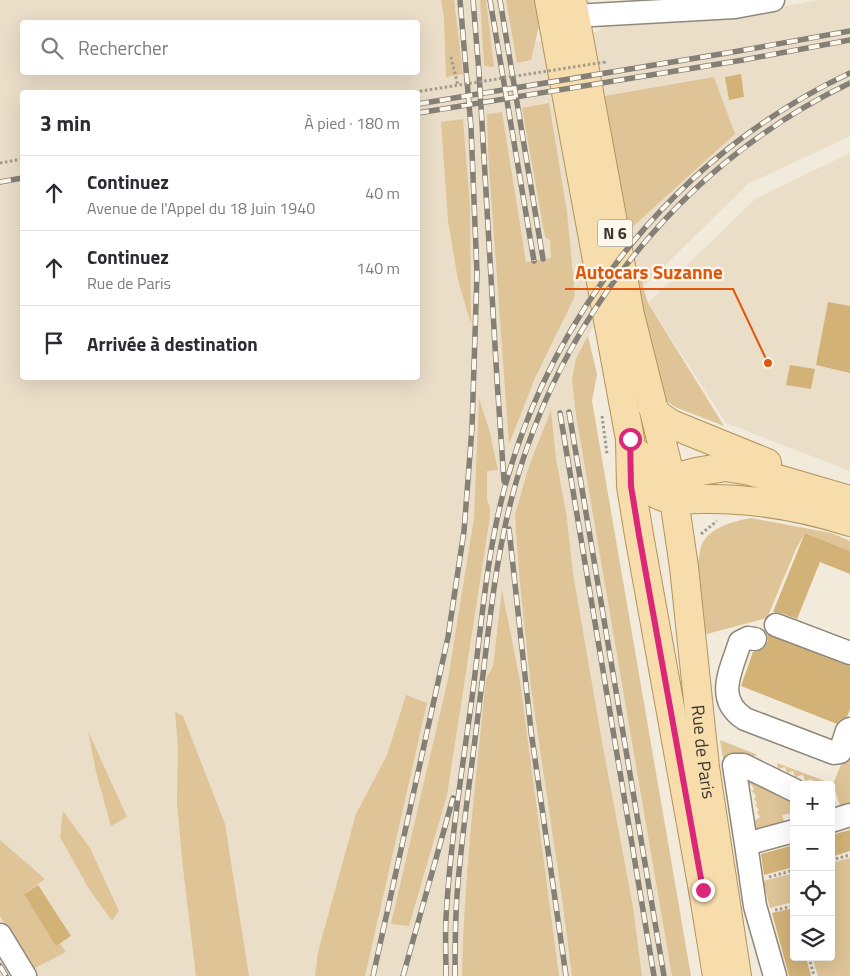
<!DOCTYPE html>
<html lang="fr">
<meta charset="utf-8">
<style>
body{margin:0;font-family:"Titillium Web",sans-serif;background:#f2f2f3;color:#2b2b33}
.controls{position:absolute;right:15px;bottom:15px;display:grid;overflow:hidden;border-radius:5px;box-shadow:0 5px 20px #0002}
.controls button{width:45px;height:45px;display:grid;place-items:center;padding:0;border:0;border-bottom:1px solid #e1e1e2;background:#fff;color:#2b2b33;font:25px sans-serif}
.stop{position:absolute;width:15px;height:15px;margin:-11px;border:4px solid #db2777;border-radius:50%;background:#fff}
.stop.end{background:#db2777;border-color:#fff;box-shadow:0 1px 5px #0008}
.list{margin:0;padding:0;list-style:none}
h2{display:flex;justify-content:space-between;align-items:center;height:65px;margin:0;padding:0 20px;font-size:21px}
h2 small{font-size:16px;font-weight:400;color:#7c7c81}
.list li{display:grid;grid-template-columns:32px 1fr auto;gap:15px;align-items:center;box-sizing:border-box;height:75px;padding:0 20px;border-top:1px solid #e1e1e2}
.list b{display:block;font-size:19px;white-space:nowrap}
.list p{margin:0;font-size:16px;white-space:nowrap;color:#7c7c81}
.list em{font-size:16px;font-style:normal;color:#7c7c81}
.icon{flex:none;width:28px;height:28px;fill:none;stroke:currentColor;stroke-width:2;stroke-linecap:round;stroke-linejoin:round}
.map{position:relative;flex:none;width:850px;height:976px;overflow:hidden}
.search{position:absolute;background:#fff;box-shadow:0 5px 20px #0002;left:20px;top:20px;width:400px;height:55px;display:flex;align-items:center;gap:12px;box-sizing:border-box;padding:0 18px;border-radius:5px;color:#7c7c81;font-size:19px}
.panel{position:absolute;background:#fff;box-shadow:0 5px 20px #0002;left:20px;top:90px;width:400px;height:290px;border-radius:5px}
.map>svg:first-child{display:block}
</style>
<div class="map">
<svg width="850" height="976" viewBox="0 0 850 976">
<rect width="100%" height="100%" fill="#f2eadb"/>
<path fill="#eadec9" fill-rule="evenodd" d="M0,0H521L528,43L599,31L603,24L743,14L818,0H850V136L748,184L643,287L641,277L600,315L576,358L682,976H0ZM22,22H418V72H22ZM22,92H418V378H22Z
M850,153V471L726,423L648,303L755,199Z"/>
<path fill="#dec497" d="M441,0H454L463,74L446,77L444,18Z
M480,0H486L494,67L484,66Z
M506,0H534L539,26L531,60L517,63Z
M714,77L735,134L628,231L599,97Z
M549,103L567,212L575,296L535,378L509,444L488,153L487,114L502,112L526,262L551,258L550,240L545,237L522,108Z
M463,119L470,206L471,324L458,280L448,221L441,122Z
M642,276L643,287L648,303L724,426L675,407L664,399L634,283Z
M588,336L597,374L592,401L691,976H672L576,415L572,380L576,358Z
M479,398L490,433L498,470L487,471V499L490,508L489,523L447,795L409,926L391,924L448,679L474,518Z
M551,410L556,459L566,512L573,573L602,742L633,907L642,976H572L562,898L531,688L519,574L515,515L529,466Z
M751,518L831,533L850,541V551L805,533L796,549L767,618L703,635L696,567C700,559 699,552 702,544C710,527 735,521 751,518Z
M502,590L520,681L559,976H462C464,876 476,778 486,679L493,666Z
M406,695L427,703L365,976H315L318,952L356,814L387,755Z
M175,712L183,716L225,824L249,976H196L183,868L177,804L178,745Z
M88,731L127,817L111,826L96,772Z
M720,740L758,755L737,760L738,846Z
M850,742V810L841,809L834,787L831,788V785H824L823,783L814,785L812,779L805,781L803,775L795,777L793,771L787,773L785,767L778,769L777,763L833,784Z
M745,775L794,794V813L782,815L784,821L779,823L781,829L753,835L747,827L760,817L757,812L759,810L755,805L757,803L754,799L756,796L752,791L754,789L751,784L741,791Z
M63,811L90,848L119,911L112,921L89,889L60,837Z
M0,840L45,879L25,893L66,952L31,970L0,916Z
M850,858V976H818L812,957H831V863Z
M794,873V902L770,908L763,881Z"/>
<path fill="#d2b277" d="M741,74L744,97L729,100L725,77Z
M828,302L850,306V373L816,365Z
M790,365L815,369L811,389L786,385Z
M805,533L850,551V574L820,562L797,619L781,613L773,612Z
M767,634L850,666V709L847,717L840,720L837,724L741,686L753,652L759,651L765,647L768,641Z
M850,830V851L831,857V835Z
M794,845V867L764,875L761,854Z
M38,885L71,936L56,946L24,894Z
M794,908V957H806L811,976H789L772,913Z"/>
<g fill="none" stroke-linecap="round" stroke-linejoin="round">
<g stroke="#90887b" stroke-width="25">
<path id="minor" d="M574,16L735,7L773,0
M776,625L850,653
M755,639L748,638L740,642C731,671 714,699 745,719L834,753L840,752L847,731L850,729
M831,821L850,815
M746,844L734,765H743L794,790
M0,935L25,976
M775,976L755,906L746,844L794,831"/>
</g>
<g stroke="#b2945c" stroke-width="30">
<g id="major">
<path d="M549,0L630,439L631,486L639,535L703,890L717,976"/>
<path id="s1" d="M572,0L630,315L671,479L684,567L705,767L737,976"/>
<path d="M652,406L658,415L671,424L767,463"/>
<path d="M637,453C639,458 642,462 644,467C648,477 647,487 657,494C669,502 688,499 702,499C752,498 803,507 850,522"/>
<path d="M658,492L665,483L671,479L696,472L725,467L750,471L850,500"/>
</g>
</g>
<path stroke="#a09b8f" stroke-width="3" stroke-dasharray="2.5 2.5" stroke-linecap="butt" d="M451,57L458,86
M0,163L22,159
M602,416L607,454
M701,534L717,521
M831,860L850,855
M769,877L794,870
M775,910L794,906
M809,957L814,976"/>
<use href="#minor" stroke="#fff" stroke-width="22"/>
<use href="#major" stroke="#f8ddac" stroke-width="28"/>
<g stroke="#858076" stroke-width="5.5">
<path id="rail" d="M473,0L479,72L497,380L504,481
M490,0L534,261
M500,0L543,259
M418,104L733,52L850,31
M418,113L743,60L850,40
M0,182L22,178
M569,412L664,976
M560,413L654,976
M509,529L531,731L566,976
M0,966L6,976
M373,976L448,637L464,531L472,428L477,273L471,127L460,0
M403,976L453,798
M446,976C446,957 445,937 446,918C450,844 462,771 472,698C481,629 486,558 504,490C553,309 680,153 850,73
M455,976C455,945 455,914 458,883C463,824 472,766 479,707C488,637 494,565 512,497C559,318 683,163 850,83"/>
</g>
<use href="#rail" stroke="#fef7eb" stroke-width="4" stroke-dasharray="11" stroke-linecap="butt"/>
<path stroke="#a09b8f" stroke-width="3" stroke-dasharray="2.5 2.5" stroke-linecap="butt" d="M415,92L605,62V60"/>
</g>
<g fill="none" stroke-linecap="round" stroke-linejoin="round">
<path stroke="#db2777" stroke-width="6" d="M630,439L631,486L639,535L703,890"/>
</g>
<g text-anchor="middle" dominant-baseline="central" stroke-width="4.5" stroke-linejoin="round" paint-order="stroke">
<rect fill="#fef7eb" stroke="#747068" stroke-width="1" x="597.5" y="219.5" width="35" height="27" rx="4"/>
<g font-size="16" font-weight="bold" fill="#393630">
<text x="615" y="233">N 6</text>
</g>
<g font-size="18" fill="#393630" stroke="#fef7eb">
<text stroke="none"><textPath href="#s1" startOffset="764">Rue de Paris</textPath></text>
</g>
</g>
<path fill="none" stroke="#df570e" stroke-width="2" d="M768 363L733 289H565"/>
<circle fill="#df570e" stroke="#fef7eb" stroke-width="2" cx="768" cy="363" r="5"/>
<g font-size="19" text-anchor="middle" font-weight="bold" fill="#df570e" stroke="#fef7eb" stroke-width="4.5" stroke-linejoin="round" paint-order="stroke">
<text x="649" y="279">Autocars Suzanne</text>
</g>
</svg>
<div class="controls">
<button>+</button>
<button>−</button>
<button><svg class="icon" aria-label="locate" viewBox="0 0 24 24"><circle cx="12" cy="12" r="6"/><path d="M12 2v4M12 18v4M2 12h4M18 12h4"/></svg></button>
<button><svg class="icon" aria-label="layers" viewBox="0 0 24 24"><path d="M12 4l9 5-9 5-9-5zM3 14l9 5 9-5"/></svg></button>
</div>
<div class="stop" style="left:630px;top:439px"></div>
<div class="stop end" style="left:703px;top:890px"></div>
<div class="search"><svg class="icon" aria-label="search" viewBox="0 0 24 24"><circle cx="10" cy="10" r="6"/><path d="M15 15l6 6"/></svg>Rechercher</div>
<section class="panel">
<h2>3 min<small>À pied · 180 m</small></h2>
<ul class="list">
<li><svg class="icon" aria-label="ahead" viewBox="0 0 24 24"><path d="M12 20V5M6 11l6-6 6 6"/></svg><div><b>Continuez</b><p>Avenue de l'Appel du 18 Juin 1940</p></div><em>40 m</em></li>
<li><svg class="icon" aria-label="ahead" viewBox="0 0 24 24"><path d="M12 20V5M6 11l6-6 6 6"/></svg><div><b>Continuez</b><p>Rue de Paris</p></div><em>140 m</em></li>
<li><svg class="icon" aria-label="arrive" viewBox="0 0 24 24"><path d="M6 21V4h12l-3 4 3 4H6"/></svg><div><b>Arrivée à destination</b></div></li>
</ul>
</section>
</div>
